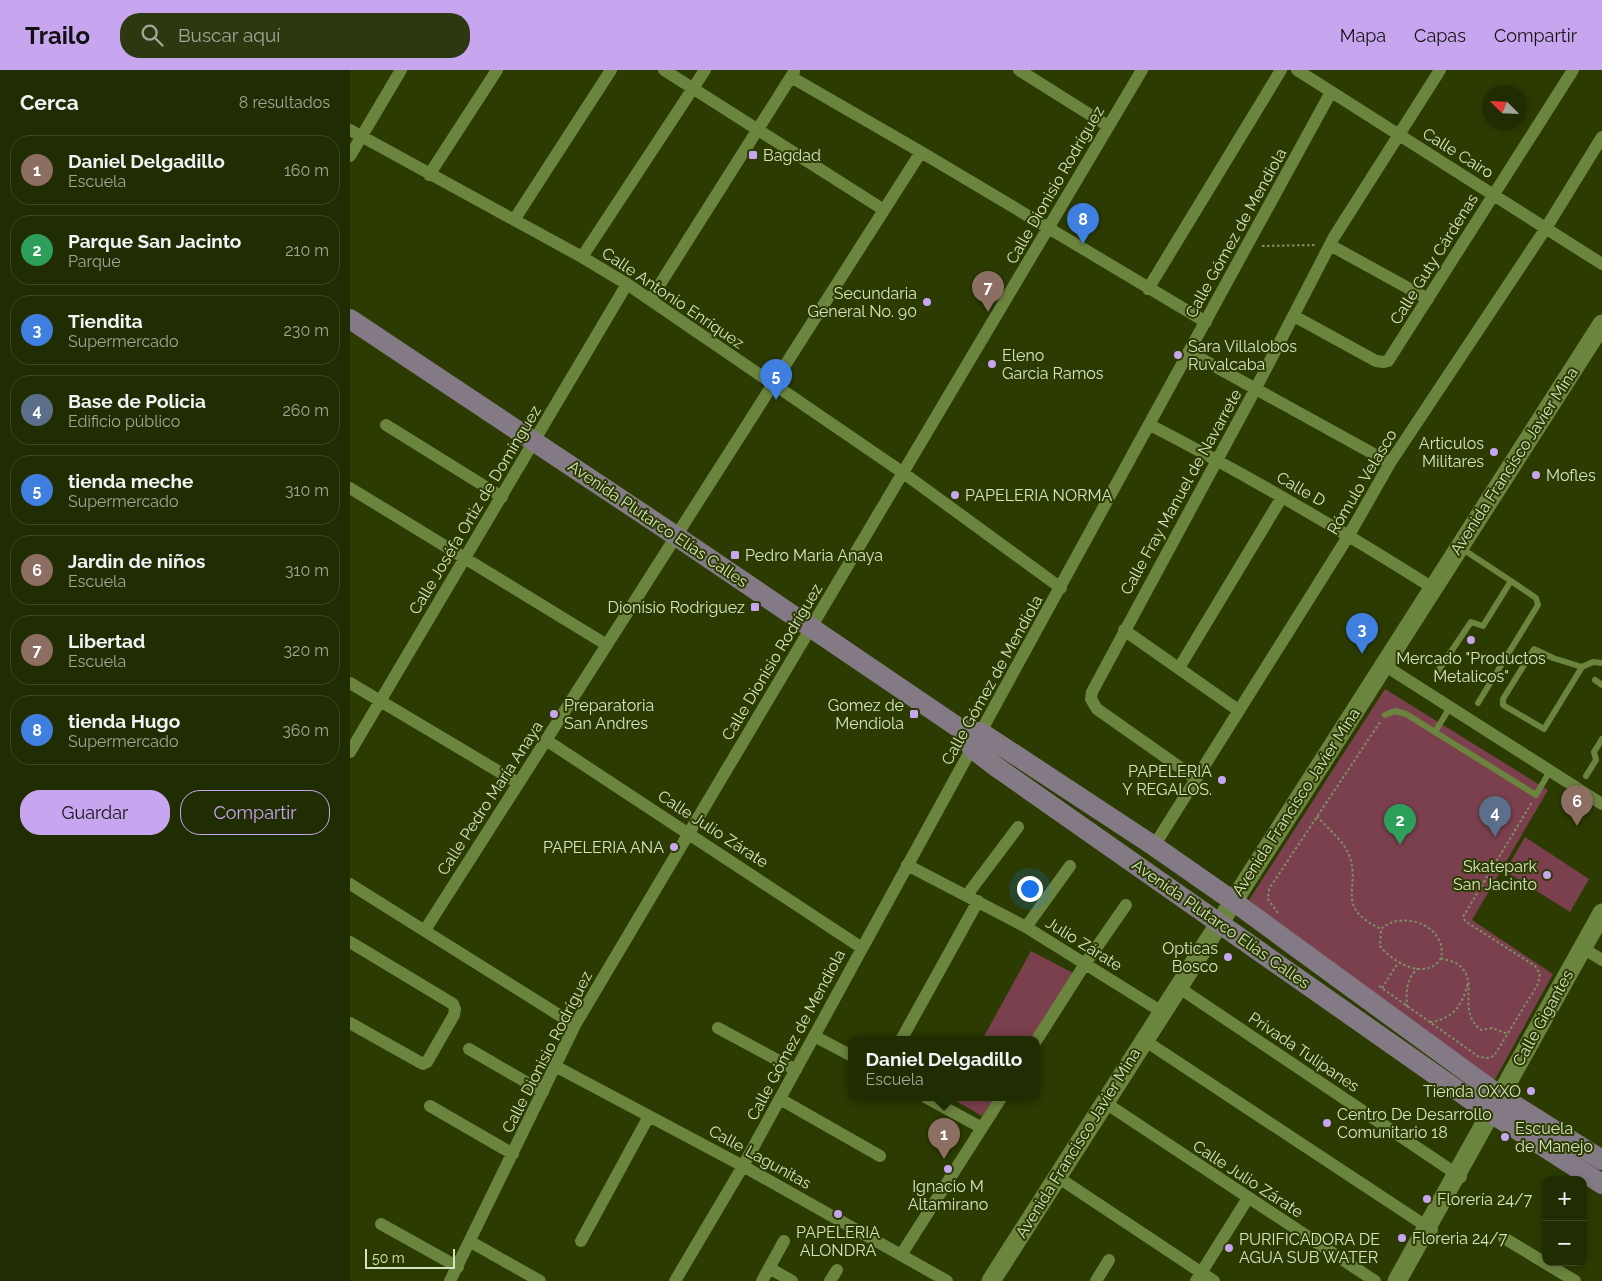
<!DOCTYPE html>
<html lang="es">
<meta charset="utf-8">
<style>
body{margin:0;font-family:Raleway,sans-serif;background:#2d3810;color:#f1f3f6}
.controls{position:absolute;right:15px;bottom:15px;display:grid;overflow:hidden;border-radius:10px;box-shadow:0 2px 8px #0003}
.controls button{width:45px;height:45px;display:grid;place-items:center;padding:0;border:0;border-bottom:1px solid #3d4823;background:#202c01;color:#f1f3f6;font:25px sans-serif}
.compass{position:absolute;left:1132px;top:15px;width:45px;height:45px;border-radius:50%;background:#202c01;box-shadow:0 2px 8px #0003;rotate:294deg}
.scale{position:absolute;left:15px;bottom:12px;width:90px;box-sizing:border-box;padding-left:5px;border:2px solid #d5e4c0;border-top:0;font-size:14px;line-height:18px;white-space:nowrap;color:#d5e4c0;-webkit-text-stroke:4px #2b3b01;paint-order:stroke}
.you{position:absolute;left:679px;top:818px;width:18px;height:18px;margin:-12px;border:4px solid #fff;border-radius:50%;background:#1a73e8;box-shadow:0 0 0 8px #1a73e833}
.badge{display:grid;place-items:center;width:32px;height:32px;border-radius:50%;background:#c8a6ef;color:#fff;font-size:16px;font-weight:700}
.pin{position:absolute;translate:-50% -41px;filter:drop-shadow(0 1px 2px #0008)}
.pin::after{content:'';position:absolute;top:26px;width:18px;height:15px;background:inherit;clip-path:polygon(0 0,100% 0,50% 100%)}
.popup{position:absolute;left:498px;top:966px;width:192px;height:65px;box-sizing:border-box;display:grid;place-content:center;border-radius:10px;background:#202c01;filter:drop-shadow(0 1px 4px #0005);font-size:16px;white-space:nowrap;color:#a2a799}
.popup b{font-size:19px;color:#f1f3f6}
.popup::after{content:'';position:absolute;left:50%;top:100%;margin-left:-10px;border:10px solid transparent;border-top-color:#202c01}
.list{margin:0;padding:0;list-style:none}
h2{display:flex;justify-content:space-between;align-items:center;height:65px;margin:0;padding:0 20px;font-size:21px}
h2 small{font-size:16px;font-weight:400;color:#a2a799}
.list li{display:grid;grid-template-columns:32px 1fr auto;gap:15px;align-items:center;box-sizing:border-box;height:70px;margin:0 10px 10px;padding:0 10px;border:1px solid #3d4823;border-radius:20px}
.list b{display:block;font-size:19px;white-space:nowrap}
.list p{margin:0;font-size:16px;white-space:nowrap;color:#a2a799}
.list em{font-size:16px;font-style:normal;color:#a2a799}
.actions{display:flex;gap:10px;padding:15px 20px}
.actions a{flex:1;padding:11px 0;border:1px solid #c8a6ef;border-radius:20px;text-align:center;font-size:18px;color:#c8a6ef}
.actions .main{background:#c8a6ef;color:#111}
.icon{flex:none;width:28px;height:28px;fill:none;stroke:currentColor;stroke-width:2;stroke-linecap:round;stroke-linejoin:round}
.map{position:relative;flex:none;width:1252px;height:1211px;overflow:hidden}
header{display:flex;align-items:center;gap:30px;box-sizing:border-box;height:70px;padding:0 25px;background:#c8a6ef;color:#111}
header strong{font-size:24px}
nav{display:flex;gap:28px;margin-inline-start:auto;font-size:18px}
.search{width:350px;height:45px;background:#2d3810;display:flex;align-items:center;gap:12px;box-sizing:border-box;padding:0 18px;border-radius:20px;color:#a2a799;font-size:19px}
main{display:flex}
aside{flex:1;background:#202c01}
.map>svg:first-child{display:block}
</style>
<header>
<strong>Trailo</strong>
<div class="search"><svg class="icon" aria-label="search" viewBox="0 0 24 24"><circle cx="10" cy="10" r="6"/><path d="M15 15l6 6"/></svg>Buscar aquí</div>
<nav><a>Mapa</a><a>Capas</a><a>Compartir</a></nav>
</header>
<main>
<aside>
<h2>Cerca<small>8 resultados</small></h2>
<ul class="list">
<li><span class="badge" style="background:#8d6e63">1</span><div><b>Daniel Delgadillo</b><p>Escuela</p></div><em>160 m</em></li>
<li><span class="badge" style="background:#2e9e5b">2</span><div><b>Parque San Jacinto</b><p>Parque</p></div><em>210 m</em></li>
<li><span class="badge" style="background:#3f7fe0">3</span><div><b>Tiendita</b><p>Supermercado</p></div><em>230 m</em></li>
<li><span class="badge" style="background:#5c6f8a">4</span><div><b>Base de Policia</b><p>Edificio público</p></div><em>260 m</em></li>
<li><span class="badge" style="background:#3f7fe0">5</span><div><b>tienda meche</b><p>Supermercado</p></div><em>310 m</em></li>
<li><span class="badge" style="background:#8d6e63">6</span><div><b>Jardin de niños</b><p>Escuela</p></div><em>310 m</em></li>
<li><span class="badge" style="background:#8d6e63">7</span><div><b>Libertad</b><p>Escuela</p></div><em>320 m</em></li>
<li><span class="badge" style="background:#3f7fe0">8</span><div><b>tienda Hugo</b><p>Supermercado</p></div><em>360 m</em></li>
</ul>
<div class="actions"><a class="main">Guardar</a><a>Compartir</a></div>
</aside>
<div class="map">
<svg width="1252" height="1211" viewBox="0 0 1252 1211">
<rect width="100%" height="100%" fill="#2b3b01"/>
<path fill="#7a404e" d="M1035,619L1198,720L1122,850L1203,904L1143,1013L899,830Z
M1175,767L1239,809L1220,842L1155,801Z
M681,881L723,903L680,970H632Z
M601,1028H644L632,1046Z"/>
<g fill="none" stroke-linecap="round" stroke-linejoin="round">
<path stroke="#809061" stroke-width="2" stroke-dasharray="2.5 2.5" stroke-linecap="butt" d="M912,176L967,175
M967,746C978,759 993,770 999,785C1012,819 983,836 1031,859
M928,843L918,829L919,819L1030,652
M1091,888C1076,912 1042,892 1030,876L1031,859C1052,839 1098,856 1091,888C1096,890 1102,891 1106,893C1132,909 1105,940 1131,960L1142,958L1158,964
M1029,916L1129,987L1137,988L1144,986L1188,914L1190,904L1185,896L1115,851L1113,847L1182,732
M1032,918L1048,893
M1057,937C1056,922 1056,907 1069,898
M1080,952C1104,949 1112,935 1118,913"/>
<path stroke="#6c853e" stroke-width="6" d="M1232,597L1194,659L1153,635V629L1184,579L1203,588L1232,597L1243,592L1252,593
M1088,601L1121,552L1133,556L1161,511L1111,478
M1245,610L1252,615
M1128,633L1188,535L1186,528L1161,511
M1035,645L1045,641L1056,644L1186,725L1200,701
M1085,662L1100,637
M1236,706L1246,690L1244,682L1252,669"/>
<path stroke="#6c853e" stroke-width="12" d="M314,0L534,140
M669,0L758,56
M947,0L1252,194
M441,7L571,82L856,252
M0,60L232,187L277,214L552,402L711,518
M0,86L51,0
M79,105L147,0
M164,150L261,0
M980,175L1078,229
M232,187L355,0
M798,219L931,0
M300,230L444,2
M944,246L1026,291L1034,292L1038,291L1223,0
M839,282L1040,393
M36,355L152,427
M800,355C897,405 991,460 1083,518
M0,418L257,575
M774,560L888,640
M1034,595L1252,734
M829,598L932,427
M0,613L168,713
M196,670L512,878
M0,682L277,214
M845,708L747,639L741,629L742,622L906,318L984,167L1090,0
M804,776L999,465L1040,393L1196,158L1252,67
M557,795L676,857L812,942
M0,814L225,955
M617,825L668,757
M676,857L720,796
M75,860L571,82
M0,872L103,934L105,939L104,945L77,992L73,994L0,953
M1231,877L1252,890
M828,917L1111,1107
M368,958L446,1000
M464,966L502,986
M551,970L628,831
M794,970L1082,1160
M686,971L735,894L776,835
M119,979L193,1022
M205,996L393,1096L597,1211
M577,1028L632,1058
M430,1029L530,1086
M754,1032L1025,1211
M80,1036L163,1084
M706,1106L864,1211
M31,1154L108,1197
M1154,1168L1225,1211
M231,1171L299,1046
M121,1172L190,1211
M551,1185L651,1028
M419,1198L442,1211
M100,1211L225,955L792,0
M325,1211L393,1096L981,22
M412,1211L434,1171
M480,1211L487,1200
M746,1211L759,1190
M846,1211L898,1128"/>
<path stroke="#6c853e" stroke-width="19" d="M641,1211L1252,254
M1047,1211L1252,843"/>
<path stroke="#837a85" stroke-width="20" d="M0,249L326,466L609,658L632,663L804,776L883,831L1150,1026L1252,1090
M609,658L623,679L645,696L1127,1034L1252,1114"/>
</g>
<g fill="#c8a6ef" stroke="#2b3b01" stroke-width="2">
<rect x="398" y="80" width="10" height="10" rx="2.5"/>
<circle cx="577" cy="232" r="5"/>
<circle cx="828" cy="285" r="5"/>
<circle cx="642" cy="294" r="5"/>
<circle cx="1144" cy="382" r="5"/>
<circle cx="1186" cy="405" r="5"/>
<circle cx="605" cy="425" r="5"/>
<rect x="380" y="480" width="10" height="10" rx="2.5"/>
<rect x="400" y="532" width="10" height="10" rx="2.5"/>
<circle cx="1121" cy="570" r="5"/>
<circle cx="204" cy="644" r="5"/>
<rect x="559" y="639" width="10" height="10" rx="2.5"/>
<circle cx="872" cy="710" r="5"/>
<circle cx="324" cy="777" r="5"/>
<circle cx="1197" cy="805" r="5"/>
<circle cx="878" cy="887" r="5"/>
<circle cx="1181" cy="1021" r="5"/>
<circle cx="977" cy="1053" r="5"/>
<circle cx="1155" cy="1067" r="5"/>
<circle cx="598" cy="1099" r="5"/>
<circle cx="1077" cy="1129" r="5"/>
<circle cx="488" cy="1144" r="5"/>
<circle cx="1052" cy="1168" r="5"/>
<circle cx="879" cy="1178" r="5"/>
</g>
<g text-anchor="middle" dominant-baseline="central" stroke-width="4" stroke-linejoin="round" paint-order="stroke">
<g font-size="16" fill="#d5e4c0" stroke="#2b3b01">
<text transform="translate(1108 83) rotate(32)">Calle Cairo</text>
<text transform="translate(705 115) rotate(-60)">Calle Dionisio Rodríguez</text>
<text transform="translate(886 163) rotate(-61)">Calle Gómez de Mendiola</text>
<text transform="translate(1084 189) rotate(-58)">Calle Guty Cárdenas</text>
<text transform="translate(323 228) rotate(34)">Calle Antonio Enríquez</text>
<text transform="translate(1164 391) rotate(-57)">Avenida Francisco Javier Mina</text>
<text transform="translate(1012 412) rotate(-59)">Rómulo Velasco</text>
<text transform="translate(951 419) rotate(30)">Calle D</text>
<text transform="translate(831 422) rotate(-61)">Calle Fray Manuel de Navarrete</text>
<text transform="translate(125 440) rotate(-59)">Calle Joséfa Ortiz de Domínguez</text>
<text transform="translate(308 454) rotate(34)">Avenida Plutarco Elías Calles</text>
<text transform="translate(422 592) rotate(-59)">Calle Dionisio Rodríguez</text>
<text transform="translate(642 610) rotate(-61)">Calle Gómez de Mendiola</text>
<text transform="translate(140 728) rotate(-57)">Calle Pedro María Anaya</text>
<text transform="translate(946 732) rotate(-57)">Avenida Francisco Javier Mina</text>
<text transform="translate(363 759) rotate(33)">Calle Julio Zárate</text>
<text transform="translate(871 854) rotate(35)">Avenida Plutarco Elías Calles</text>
<text transform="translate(734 874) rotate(32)">Julio Zárate</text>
<text transform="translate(1193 948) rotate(-61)">Calle Gigantes</text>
<text transform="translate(446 965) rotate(-62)">Calle Gómez de Mendiola</text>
<text transform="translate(197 982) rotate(-63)">Calle Dionisio Rodríguez</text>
<text transform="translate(954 982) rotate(34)">Privada Tulipanes</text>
<text transform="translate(728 1073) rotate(-58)">Avenida Francisco Javier Mina</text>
<text transform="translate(410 1087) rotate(29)">Calle Lagunitas</text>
<text transform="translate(898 1109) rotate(33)">Calle Julio Zárate</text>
</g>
<g font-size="16" fill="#d5e4c0" stroke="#2b3b01" text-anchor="start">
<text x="413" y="85">Bagdad</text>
<text x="567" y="223" text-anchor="end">Secundaria<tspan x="567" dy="18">General No. 90</tspan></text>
<text x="838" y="276">Sara Villalobos<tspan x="838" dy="18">Ruvalcaba</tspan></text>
<text x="652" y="285">Eleno<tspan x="652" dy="18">Garcia Ramos</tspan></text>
<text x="1134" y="373" text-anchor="end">Articulos<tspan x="1134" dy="18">Militares</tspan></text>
<text x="1196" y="405">Mofles</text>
<text x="615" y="425">PAPELERIA NORMA</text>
<text x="395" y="485">Pedro Maria Anaya</text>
<text x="395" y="537" text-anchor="end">Dionisio Rodriguez</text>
<text x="1121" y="588" text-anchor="middle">Mercado "Productos<tspan x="1121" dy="18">Metalicos"</tspan></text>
<text x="214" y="635">Preparatoria<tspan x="214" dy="18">San Andres</tspan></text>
<text x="554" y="635" text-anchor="end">Gomez de<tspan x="554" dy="18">Mendiola</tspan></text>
<text x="862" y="701" text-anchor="end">PAPELERIA<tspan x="862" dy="18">Y REGALOS.</tspan></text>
<text x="314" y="777" text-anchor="end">PAPELERIA ANA</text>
<text x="1187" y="796" text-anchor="end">Skatepark<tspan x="1187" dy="18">San Jacinto</tspan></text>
<text x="868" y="878" text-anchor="end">Opticas<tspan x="868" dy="18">Bosco</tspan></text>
<text x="1171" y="1021" text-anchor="end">Tienda OXXO</text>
<text x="987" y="1044">Centro De Desarrollo<tspan x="987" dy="18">Comunitario 18</tspan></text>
<text x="1165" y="1058">Escuela<tspan x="1165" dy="18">de Manejo</tspan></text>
<text x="598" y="1116" text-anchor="middle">Ignacio M<tspan x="598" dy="18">Altamirano</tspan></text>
<text x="1087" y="1129">Florería 24/7</text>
<text x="488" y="1162" text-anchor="middle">PAPELERIA<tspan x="488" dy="18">ALONDRA</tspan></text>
<text x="1062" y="1168">Floreria 24/7</text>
<text x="889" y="1169">PURIFICADORA DE<tspan x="889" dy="18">AGUA SUB WATER</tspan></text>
</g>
</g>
</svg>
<div class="controls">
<button>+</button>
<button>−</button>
</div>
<svg class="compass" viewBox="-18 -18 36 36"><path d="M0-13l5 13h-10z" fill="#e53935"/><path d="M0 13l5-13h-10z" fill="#a2a799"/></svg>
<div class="scale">50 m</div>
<div class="you"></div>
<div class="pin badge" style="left:594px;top:1089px;background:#8d6e63">1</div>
<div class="popup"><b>Daniel Delgadillo</b>Escuela</div>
<div class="pin badge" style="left:1050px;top:775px;background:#2e9e5b">2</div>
<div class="pin badge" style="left:1012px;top:584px;background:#3f7fe0">3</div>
<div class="pin badge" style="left:1145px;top:767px;background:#5c6f8a">4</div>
<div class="pin badge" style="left:426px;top:330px;background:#3f7fe0">5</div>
<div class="pin badge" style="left:1227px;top:756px;background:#8d6e63">6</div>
<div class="pin badge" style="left:638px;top:242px;background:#8d6e63">7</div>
<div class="pin badge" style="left:733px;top:174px;background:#3f7fe0">8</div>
</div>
</main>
